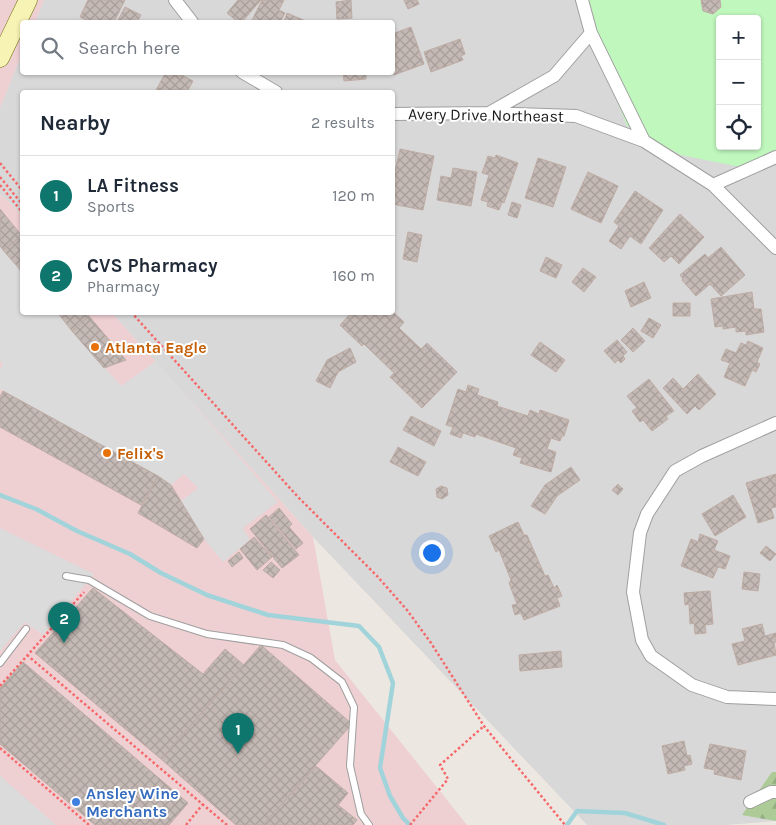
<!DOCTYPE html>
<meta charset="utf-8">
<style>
body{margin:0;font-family:Karla,sans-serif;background:#f2f2f3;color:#1f2937}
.controls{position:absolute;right:15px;top:15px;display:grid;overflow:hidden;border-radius:5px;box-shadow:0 1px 4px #0004}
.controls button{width:45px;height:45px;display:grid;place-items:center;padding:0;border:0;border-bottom:1px solid #e0e1e3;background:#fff;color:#1f2937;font:25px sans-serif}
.you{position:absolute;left:431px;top:552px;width:18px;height:18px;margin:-12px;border:4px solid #fff;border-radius:50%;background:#1a73e8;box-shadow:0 0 0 8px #1a73e833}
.badge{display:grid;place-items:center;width:32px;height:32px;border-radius:50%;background:#0f766e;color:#fff;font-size:16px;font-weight:700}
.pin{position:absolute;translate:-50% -41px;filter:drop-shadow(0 1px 2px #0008)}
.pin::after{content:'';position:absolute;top:26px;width:18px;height:15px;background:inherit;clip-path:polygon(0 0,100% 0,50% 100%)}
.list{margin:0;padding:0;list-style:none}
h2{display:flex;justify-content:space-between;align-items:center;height:65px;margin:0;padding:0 20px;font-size:21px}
h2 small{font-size:16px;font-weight:400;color:#747a83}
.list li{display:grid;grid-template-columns:32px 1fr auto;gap:15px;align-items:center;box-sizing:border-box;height:80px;padding:0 20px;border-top:1px solid #e0e1e3}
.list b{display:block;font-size:19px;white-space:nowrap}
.list p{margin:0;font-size:16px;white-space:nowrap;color:#747a83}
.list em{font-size:16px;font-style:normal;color:#747a83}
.icon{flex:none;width:28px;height:28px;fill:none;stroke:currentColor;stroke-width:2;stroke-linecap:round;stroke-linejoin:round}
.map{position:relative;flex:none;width:776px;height:825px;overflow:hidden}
.search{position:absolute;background:#fff;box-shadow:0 1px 4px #0004;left:20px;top:20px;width:375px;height:55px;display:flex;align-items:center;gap:12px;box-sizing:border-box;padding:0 18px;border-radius:5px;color:#747a83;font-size:19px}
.panel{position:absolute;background:#fff;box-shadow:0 1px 4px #0004;left:20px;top:90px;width:375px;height:225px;border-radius:5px}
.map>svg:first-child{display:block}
</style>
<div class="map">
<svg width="776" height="825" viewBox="0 0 776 825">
<defs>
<pattern id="forest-firs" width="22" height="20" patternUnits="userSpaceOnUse" patternTransform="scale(1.25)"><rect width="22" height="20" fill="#accb96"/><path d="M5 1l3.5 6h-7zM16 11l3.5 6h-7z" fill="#93ae81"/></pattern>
<pattern id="building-cross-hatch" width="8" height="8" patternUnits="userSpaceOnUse" patternTransform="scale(1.25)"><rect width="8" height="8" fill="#c4b9b4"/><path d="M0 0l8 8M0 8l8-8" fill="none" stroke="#a89e9a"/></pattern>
</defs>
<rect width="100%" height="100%" fill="#ede7e1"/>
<path fill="#d9d8d8" d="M44,0H577L681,155L776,157V821L726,825H587L313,537L112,313L392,312V92H22V216L7,200L0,195V108L22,53V72H392V22H35Z"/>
<path fill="#eecfd2" d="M0,0H44L35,22H22V53L0,108Z
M0,195L7,200L22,216V312L112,313L313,537L335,660L467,825H0Z"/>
<path fill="url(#forest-firs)" d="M772,772H776V821L742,815Z"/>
<path fill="#bff7bd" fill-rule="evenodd" d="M577,0H776V157L745,168L681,155L627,126ZM720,19H757V146H720Z"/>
<path fill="#dbdbdb" d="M0,246L22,272V312L57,313L121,386L156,361L278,502L243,528L250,540L223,562L204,539L181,501L198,488L184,474L171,485L0,389V370L3,364L0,361Z
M0,528L94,574L43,635L25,622L0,651Z
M0,775L7,782L56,825H0Z"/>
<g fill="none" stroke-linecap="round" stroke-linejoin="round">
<path stroke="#a1d4da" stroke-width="4.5" d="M0,495L36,509L77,531L130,554L161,573L207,595L268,615L359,626L379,647L393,683L380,768L390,796L403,818L410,825
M567,825L577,811L625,813L664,825"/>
</g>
<path fill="url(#building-cross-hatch)" stroke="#beaca4" d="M88,0H125L114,22H90L80,17Z
M238,0H261L242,22H238L227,13Z
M262,0H284L279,10L285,13L280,22H251Z
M351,0L352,18L337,19L336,2Z
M404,0H417L419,4L408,9Z
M701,0H720L721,7L713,14L703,11Z
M125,7L141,15L137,22H117Z
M287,13L308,22H284Z
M411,27L424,64L394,75L392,34Z
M460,39L465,54L461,56L463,60L431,72L424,52Z
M166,72H176L193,81L187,92H155Z
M343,72H366V79L344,81Z
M400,149L434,156L423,210L392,204V185Z
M496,155L518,163L504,203L502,202L499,210L487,206L488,202L481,200L489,175L482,173L488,156L495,158Z
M538,158L566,167L553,207L525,198Z
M453,168L477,172L471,206L437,200L441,176L451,178Z
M588,172L618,186L601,223L571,209Z
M635,191L663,210L641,244L630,236L621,249L609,241L619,226L614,222Z
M512,202L521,205L517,218L508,215Z
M0,209L22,236L3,250L0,246Z
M680,214L704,237L679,264L671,256L664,262L649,248Z
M408,232L422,235L417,262L403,259Z
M22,236V272L3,250Z
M721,247L745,275L721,296L710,284L696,296L682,280L683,279L680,275L705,254L708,258Z
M546,257L562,265L556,278L540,271Z
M583,268L596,277L584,292L572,282Z
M644,282L651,298L631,307L625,291Z
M752,292L754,309H761L764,332L746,335V331L736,332V327L723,329V326L715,327L711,299Z
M673,303H690V316H673Z
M392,311L404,322L399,328L421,349L427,343L457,372L422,408L390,377L394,373L364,344L362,346L340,325L352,312H392Z
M57,312H86L89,316L72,331Z
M89,316L126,360L104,368L72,331Z
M649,318L661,325L653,338L641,331Z
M633,328L645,341L633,352L621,340Z
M617,340L627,352L623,356L625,359L621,363L618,360L615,363L604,351Z
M748,341L763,348L757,362L760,364L756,372L752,370L745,386L724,377L730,363L721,360L726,349L736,353L741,343L746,345Z
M540,342L565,360L556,372L531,355Z
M350,348L356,362L338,372L330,388L316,381L327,360Z
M698,374L716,394L699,410L695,406L687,414L663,388L673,378L683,389Z
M649,379L674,411L666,416L668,419L652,431L643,420L640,422L632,411L637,408L627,396Z
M468,385L479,389L477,395L498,402L497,406L528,416L530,410L539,414L540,410L569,420L564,436H562L560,441L551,438L547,449L556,452L551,472L520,463L522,458L513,455L516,448L476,434L475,437L463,433L461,438L450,434L453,427L446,425L458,389L466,392Z
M3,391L158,476L141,505L0,427V397Z
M411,416L441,431L434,446L403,430Z
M398,447L426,462L418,476L390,462Z
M571,467L580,480L557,496L545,514L531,506L545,485Z
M776,474V507L771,508L774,518L758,523L746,483Z
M158,476L171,485L204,539L197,548L138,513Z
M618,484L623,489L618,495L612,490Z
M441,486L447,488L448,495L442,499L437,497L436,489Z
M733,495L746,517L715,536L702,514Z
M279,508L292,524L289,527L303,543L296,549L269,517Z
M266,515L299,555L282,568L250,529Z
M518,522L524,535H527L545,576L548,575L554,588L557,585L562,596L557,598L560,606L524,620L521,613L515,615L512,605L517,604L509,583L511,580L499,550L496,552L489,536Z
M700,534L718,541L714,550L730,556L725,569L718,567L713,578L681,566L691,539L698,542Z
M254,537L272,557L257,570L240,549Z
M766,546L776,554L770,561L760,553Z
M239,552L243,558L232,567L228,561Z
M271,562L280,570L273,578L263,570Z
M744,572L760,574L758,591L742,589Z
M93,588L203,674L225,649L244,665L161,759L35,653Z
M710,591L713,624L705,625L706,633L695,634L694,623L690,624L689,604L685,605L684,593Z
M762,624L765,636L776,633V642H774L776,655L738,665L732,644L745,641L742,629Z
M261,645L352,724L263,825H236L161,759Z
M561,651L562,667L520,671L519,655Z
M23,662L188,803L169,825H95L0,744V688Z
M684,741L687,756L690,755L692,764L684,766L685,770L668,774L662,746Z
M710,744L746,751L741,780L714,774L715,770L704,768Z
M316,766L348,793L338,805L357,820L353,825H263Z"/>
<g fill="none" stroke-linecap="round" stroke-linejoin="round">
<g stroke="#9f9f9f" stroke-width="8">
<path id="service" d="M66,576L89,580L150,616L207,634L283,645L311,658L342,682L354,707L350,766L361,814L369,825
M0,663L26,629"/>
</g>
<g stroke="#9f9f9f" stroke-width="14">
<path id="minor" d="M175,0L192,22
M582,0L591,33L644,141
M242,72L276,92
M489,113L554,76L591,33
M392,114L489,113L576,116L644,141L713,185L776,248
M713,185L776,157
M776,423L702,456L675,471L647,514L640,533L633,592L642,640L651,656L692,685L727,697L776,699
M750,802L771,792H776"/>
</g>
<g stroke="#6d6c07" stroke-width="19">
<path id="secondary" d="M0,58L28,0"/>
</g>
<path stroke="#f6686a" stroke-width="2.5" stroke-dasharray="2.5 2.5" stroke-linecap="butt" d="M0,163L22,190
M0,177L22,204
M0,185L22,212
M131,312L298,497L377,576L407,610L431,643L484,726L565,825
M27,655L227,825
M0,686L84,592
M0,748L89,825
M186,825L203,804
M410,825L448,779L440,765L484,726"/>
<use href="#service" stroke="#fff" stroke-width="6"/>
<use href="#minor" stroke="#fff" stroke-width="12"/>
<use href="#secondary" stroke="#f7f3b4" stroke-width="18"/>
</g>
<g fill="#e8710a" stroke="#fff" stroke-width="2">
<circle cx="95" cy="347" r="5"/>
<circle cx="107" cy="453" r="5"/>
</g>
<circle fill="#3f7fe0" stroke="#fff" stroke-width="2" cx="76" cy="802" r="5"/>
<g text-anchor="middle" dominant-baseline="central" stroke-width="4" stroke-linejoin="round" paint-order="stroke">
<g font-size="16" fill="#1b1b1b" stroke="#fff">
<text transform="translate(486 115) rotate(1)">Avery Drive Northeast</text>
</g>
<g font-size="16" font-weight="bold" fill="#c56008" stroke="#fff" text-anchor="start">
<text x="105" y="347">Atlanta Eagle</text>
<text x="117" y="453">Felix's</text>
</g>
<g font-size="16" font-weight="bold" fill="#366cbe" stroke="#fff" text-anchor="start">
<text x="86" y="793">Ansley Wine<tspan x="86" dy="18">Merchants</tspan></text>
</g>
</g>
</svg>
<div class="controls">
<button>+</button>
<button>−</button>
<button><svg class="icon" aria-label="locate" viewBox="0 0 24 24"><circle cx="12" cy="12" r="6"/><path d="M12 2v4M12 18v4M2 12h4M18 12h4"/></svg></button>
</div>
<div class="you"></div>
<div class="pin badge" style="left:238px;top:754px">1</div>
<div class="pin badge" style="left:64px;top:643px">2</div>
<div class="search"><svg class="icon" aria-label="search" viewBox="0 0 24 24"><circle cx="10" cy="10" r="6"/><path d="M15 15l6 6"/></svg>Search here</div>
<section class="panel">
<h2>Nearby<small>2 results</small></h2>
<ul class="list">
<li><span class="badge">1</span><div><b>LA Fitness</b><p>Sports</p></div><em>120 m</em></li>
<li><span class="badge">2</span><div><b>CVS Pharmacy</b><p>Pharmacy</p></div><em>160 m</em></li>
</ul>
</section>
</div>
